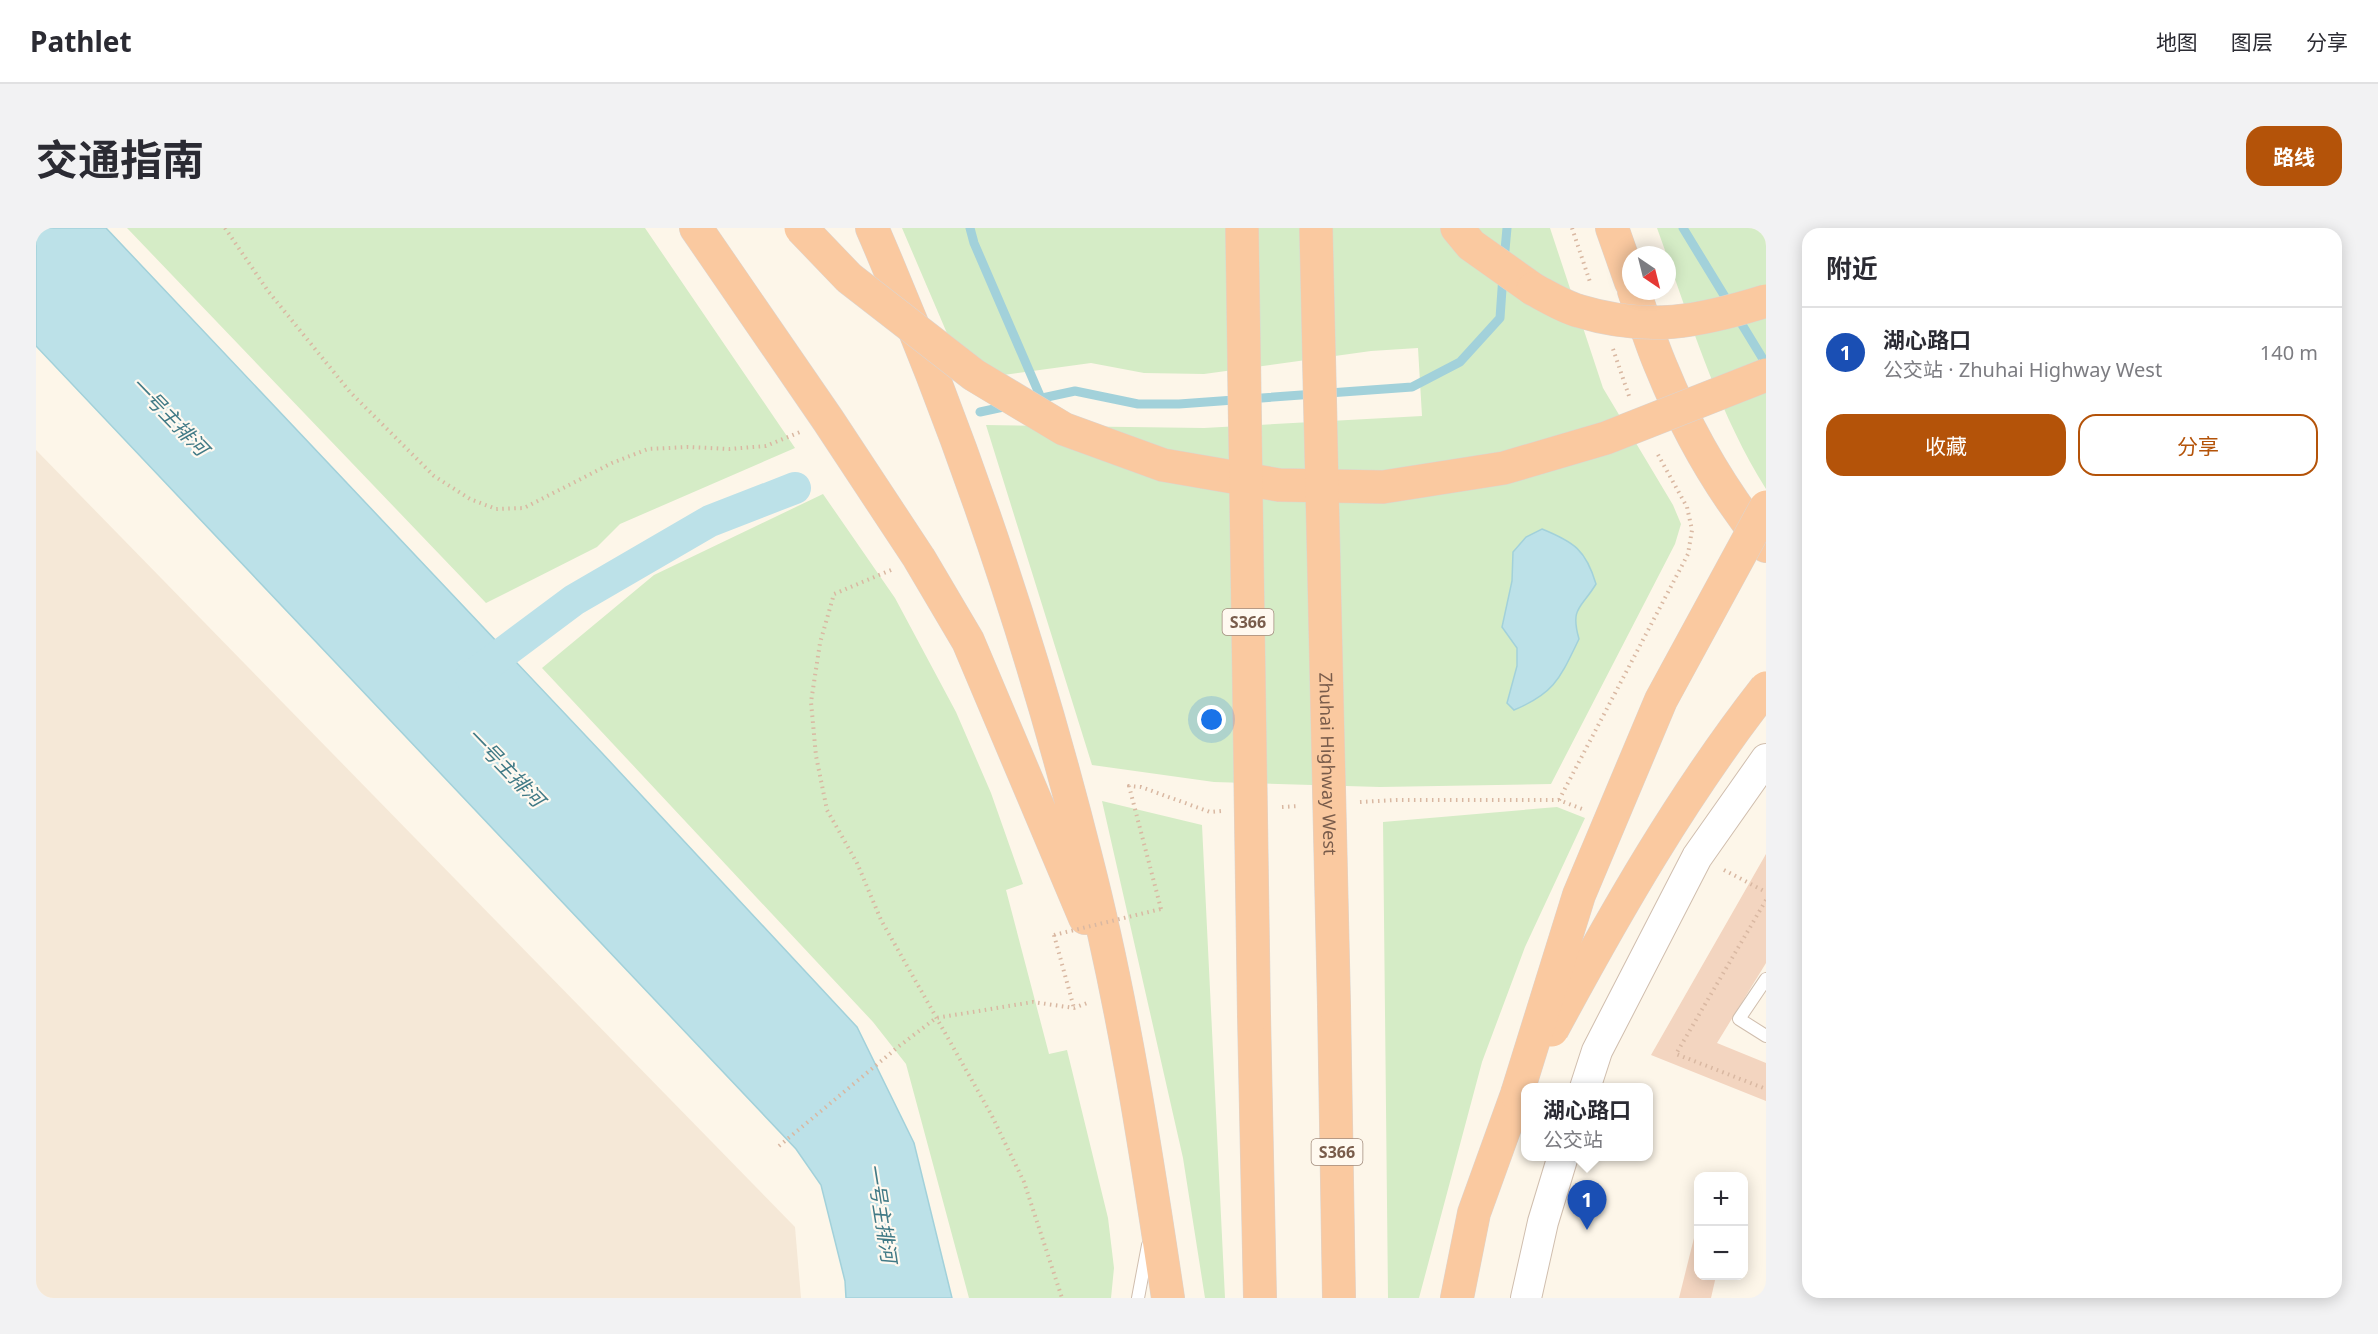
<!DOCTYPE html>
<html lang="zh">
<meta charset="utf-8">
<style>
body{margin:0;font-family:"Noto Sans","Noto Sans SC",sans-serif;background:#f2f2f3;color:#2b2b33}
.controls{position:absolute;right:18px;bottom:18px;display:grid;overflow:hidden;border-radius:12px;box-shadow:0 3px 15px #0003}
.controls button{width:54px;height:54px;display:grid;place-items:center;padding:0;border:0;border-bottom:2px solid #e1e1e2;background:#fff;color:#2b2b33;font:30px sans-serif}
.compass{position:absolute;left:1586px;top:18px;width:54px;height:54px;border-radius:50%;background:#fff;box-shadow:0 3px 15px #0003;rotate:145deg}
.you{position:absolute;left:1176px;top:492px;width:21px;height:21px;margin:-15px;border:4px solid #fff;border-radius:50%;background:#1a73e8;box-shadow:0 0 0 9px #1a73e833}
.badge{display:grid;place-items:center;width:39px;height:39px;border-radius:50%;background:#b45309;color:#fff;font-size:20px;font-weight:700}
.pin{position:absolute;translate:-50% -50px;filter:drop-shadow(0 2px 3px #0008)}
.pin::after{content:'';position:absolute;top:32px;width:21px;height:18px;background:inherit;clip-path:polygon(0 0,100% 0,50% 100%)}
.popup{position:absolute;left:1485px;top:855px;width:132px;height:78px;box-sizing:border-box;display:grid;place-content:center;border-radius:12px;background:#fff;filter:drop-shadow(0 2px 4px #0005);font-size:20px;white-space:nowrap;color:#7c7c81}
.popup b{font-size:22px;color:#2b2b33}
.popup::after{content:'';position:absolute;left:50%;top:100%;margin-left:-12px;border:12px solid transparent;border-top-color:#fff}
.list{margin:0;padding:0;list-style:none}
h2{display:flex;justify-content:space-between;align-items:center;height:78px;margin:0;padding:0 24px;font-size:26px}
h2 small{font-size:20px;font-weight:400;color:#7c7c81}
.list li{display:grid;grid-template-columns:39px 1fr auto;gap:18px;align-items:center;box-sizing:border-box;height:90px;padding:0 24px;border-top:2px solid #e1e1e2}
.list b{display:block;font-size:22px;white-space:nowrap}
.list p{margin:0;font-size:20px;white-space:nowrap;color:#7c7c81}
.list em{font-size:20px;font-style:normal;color:#7c7c81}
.actions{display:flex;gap:12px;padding:18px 24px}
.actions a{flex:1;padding:14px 0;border:2px solid #b45309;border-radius:18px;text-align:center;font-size:21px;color:#b45309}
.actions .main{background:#b45309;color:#fff}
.map{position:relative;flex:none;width:1730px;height:1070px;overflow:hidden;border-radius:18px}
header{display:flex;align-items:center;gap:36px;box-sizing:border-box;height:84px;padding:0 30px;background:#fff;border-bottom:2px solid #e1e1e2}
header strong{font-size:28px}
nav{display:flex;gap:33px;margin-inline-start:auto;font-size:21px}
.intro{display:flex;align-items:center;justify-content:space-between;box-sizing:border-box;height:144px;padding:0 36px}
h1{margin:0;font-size:42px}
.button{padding:15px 27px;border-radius:18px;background:#b45309;color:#fff;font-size:21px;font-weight:700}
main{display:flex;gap:36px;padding:0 36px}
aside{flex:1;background:#fff;border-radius:18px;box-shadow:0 3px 15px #0003}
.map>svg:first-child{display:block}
</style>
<header>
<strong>Pathlet</strong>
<nav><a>地图</a><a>图层</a><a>分享</a></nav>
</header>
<div class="intro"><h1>交通指南</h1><a class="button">路线</a></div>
<main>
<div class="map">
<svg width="1730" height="1070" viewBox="0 0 1730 1070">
<rect width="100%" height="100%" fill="#fdf6e9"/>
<path fill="#f5e8d7" d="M0,222L759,999L765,1070H0Z"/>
<path fill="#d5ecc6" d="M91,0H609L759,220L584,296L561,319L450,375Z
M866,0H1514L1567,160L1637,277L1645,296L1639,316L1515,556L1344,559L1178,554L1056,537L950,197L1168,200L1386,188L1382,120L1335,123L1168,146L1108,145L1055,135L931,152Z
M1621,0H1730V261C1680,181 1653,88 1621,0Z
M787,266L859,370L920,484L955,565L987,656L970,662L1013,826L1031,822L1072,990L1078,1040L1075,1070H933L870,836L837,794L506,440L618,347Z
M1066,573L1166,597L1189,1070H1169L1147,930Z
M1521,579L1549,590L1489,719L1446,834L1383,1070H1352L1347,594Z"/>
<path fill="#bce1e8" stroke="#a2d1da" stroke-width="1.5" d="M0,0H70L566,525L821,799L878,915L916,1070H810L809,1053L785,957L760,921L0,118Z
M1506,301C1538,314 1550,322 1560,356C1545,381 1534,379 1543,411C1524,450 1519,465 1478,482L1471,475L1481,438V420L1466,399L1476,353L1477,324L1490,309Z"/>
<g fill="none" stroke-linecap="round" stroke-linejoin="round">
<path stroke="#a2d1da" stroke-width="9" d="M934,0L938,15L1005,170
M1647,0L1730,136
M1468,33L1471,0
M997,172L1039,163L1102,176H1143L1376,159L1424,134L1464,90L1467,47
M944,184L972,178"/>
<path stroke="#bce1e8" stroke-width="32" d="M435,449L538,372L674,293L759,260"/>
</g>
<path fill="#f3d5c0" d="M1730,626V735L1681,815L1730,835V873L1615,827Z
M1662,994V1048H1680L1675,1070H1643Z"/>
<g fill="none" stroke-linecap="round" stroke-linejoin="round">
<g stroke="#d0beae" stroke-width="14">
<path id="service" d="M1730,751L1703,791L1730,808
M1102,1070L1112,1017"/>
</g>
<g stroke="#d0beae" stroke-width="32">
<path id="tertiary" d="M1549,860L1561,823L1661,629L1730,531
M1490,1070L1507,994L1527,928"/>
</g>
<g stroke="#dcd5d0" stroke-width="34">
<path id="trunk" d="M660,0L792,192L883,330L932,413L1049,690
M836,0C924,203 996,415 1050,630C1087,774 1110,923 1132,1070
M1421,0L1435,17L1497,61
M1576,0L1595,54
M1598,63C1607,89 1615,116 1626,141C1652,205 1687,265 1730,318
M1298,777L1303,1070
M1218,787L1224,1070
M1421,1070L1438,985L1481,866"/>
</g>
<path stroke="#d9b8a2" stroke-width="4" stroke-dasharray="1.5 4.5" stroke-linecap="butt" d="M189,0L232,63L314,164L398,248L434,271L460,281L488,280L576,235L612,221L652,219L694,221L730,218L764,204
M1536,0L1554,54
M1577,121L1593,168
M855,342L798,366L784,415L775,474L780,528L791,582L821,635L845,692L955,886L988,954L1026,1070
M1523,572L1652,326L1656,302L1651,279L1620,223
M1324,574L1360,572H1523L1546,581
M1246,579L1263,578
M1688,642L1730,664
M1730,672L1640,826L1730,861
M1125,681L1093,558L1105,559L1174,584L1185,583
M1018,707L1038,780
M743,918L862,819L900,790L997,774L1038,780L1051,775"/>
<use href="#service" stroke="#fff" stroke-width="12"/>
<use href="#tertiary" stroke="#fff" stroke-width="30"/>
<use href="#trunk" stroke="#fac9a0" stroke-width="33"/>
<g stroke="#dcd5d0" stroke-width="34" stroke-linecap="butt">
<g id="trunk-bridge">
<path d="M765,0L813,50L938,147L1028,201L1127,237L1243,257L1347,259L1468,240L1570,210L1730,147"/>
<path d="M1206,0L1218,787"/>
<path id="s1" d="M1280,0L1298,777"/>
<path d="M1497,61C1512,69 1528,79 1543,83C1612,104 1663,94 1730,73"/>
<path d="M1516,802C1580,683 1647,566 1730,460"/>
<path d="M1481,866L1543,667L1625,472L1730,279"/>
</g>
</g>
<path stroke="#d9b8a2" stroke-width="4" stroke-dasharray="1.5 4.5" stroke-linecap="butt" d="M1018,707L1125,681"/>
<use href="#trunk-bridge" stroke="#fac9a0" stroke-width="33"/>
</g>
<g text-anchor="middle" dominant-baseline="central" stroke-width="4.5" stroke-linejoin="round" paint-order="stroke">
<g fill="#fff9f0" stroke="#a18b7c" stroke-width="1.5">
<rect x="1186.5" y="381" width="51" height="26" rx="4.5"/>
<rect x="1275.5" y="911" width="51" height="26" rx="4.5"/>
</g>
<g font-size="16" font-weight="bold" fill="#795c4b">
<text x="1212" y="394">S366</text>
<text x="1301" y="924">S366</text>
</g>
<g font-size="18" fill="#795c4b" stroke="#fff9f0">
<text stroke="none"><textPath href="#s1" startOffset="536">Zhuhai Highway West</textPath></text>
</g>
<g font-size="20" font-style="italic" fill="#417a86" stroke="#fff9f0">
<text transform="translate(134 188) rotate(46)">一号主排河</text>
<text transform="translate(470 539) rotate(46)">一号主排河</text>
<text transform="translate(846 985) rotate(81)">一号主排河</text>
</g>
</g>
</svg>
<div class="controls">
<button>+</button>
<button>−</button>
</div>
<svg class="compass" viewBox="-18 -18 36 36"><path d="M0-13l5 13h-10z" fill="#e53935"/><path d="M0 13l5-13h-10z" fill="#7c7c81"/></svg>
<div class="you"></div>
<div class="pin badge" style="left:1551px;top:1002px;background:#1a4fb4">1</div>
<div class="popup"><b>湖心路口</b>公交站</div>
</div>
<aside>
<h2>附近<small></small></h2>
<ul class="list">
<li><span class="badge" style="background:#1a4fb4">1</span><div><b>湖心路口</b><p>公交站 · Zhuhai Highway West</p></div><em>140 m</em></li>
</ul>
<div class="actions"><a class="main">收藏</a><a>分享</a></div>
</aside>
</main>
